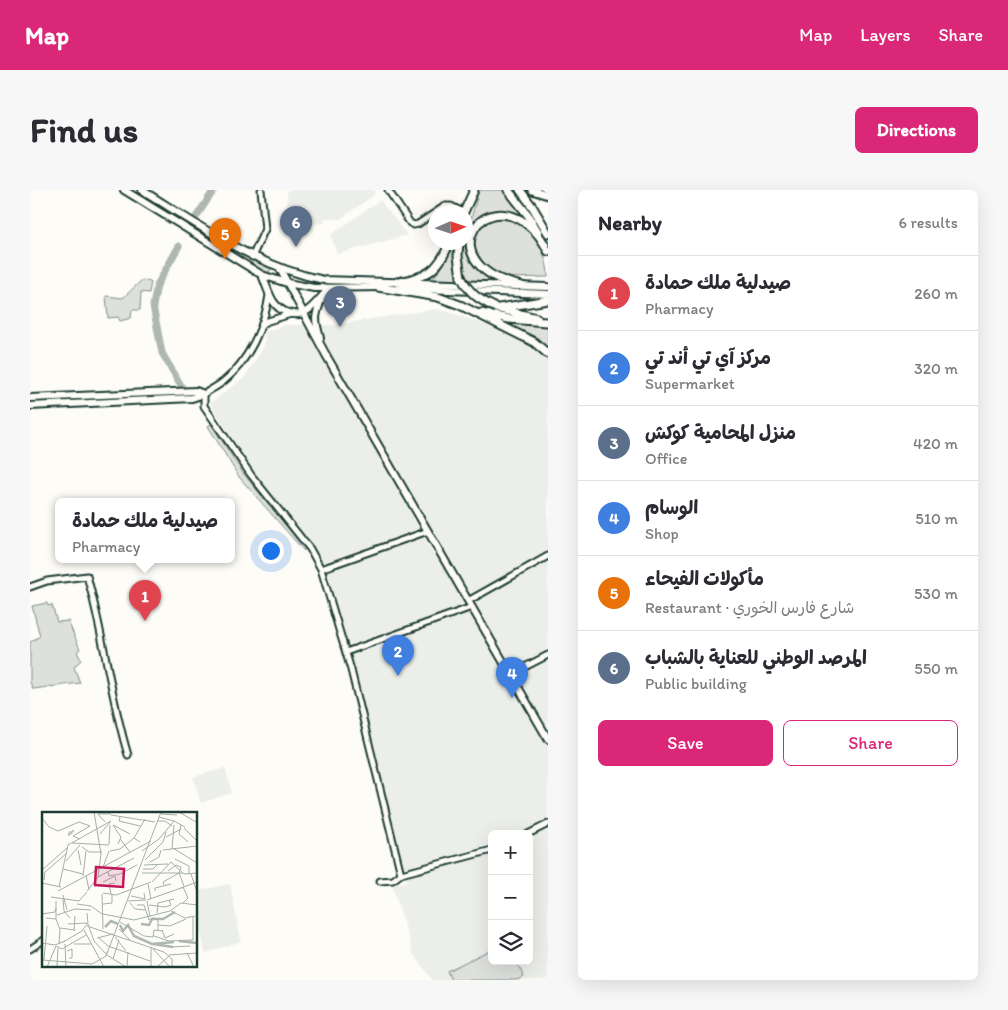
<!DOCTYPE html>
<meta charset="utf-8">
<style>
body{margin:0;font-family:Itim,"Playpen Sans Arabic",sans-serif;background:#f7f7f7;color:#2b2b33}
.controls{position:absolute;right:15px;bottom:15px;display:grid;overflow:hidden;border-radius:8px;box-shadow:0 5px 20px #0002}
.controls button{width:45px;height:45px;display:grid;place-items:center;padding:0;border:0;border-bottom:1px solid #e1e1e2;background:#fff;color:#2b2b33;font:25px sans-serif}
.compass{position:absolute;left:398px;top:15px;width:45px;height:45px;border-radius:50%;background:#fff;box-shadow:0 5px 20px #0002;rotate:87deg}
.you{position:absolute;left:240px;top:360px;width:18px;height:18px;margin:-12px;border:4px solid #fff;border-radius:50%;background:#1a73e8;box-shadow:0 0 0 8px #1a73e833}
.badge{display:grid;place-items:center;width:32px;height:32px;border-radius:50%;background:#db2777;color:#fff;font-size:16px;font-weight:700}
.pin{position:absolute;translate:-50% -41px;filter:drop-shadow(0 1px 2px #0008)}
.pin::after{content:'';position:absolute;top:26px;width:18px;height:15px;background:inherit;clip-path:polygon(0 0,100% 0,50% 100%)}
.popup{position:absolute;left:25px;top:308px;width:180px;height:65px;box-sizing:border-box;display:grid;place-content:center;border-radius:8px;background:#fff;filter:drop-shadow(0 1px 4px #0005);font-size:16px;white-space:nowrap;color:#7c7c81}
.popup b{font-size:19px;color:#2b2b33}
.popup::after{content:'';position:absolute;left:50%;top:100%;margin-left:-10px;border:10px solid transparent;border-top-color:#fff}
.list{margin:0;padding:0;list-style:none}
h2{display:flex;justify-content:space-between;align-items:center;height:65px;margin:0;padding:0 20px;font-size:21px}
h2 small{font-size:16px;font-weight:400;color:#7c7c81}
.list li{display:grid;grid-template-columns:32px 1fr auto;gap:15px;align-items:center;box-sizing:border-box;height:75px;padding:0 20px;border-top:1px solid #e1e1e2}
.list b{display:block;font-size:19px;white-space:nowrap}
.list p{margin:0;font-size:16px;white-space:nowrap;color:#7c7c81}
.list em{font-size:16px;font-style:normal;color:#7c7c81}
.actions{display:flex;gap:10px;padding:15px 20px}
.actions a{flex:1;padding:11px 0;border:1px solid #db2777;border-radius:8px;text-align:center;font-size:18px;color:#db2777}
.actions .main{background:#db2777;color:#fff}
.icon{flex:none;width:28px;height:28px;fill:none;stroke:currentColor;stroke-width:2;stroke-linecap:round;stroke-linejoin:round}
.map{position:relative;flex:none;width:518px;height:790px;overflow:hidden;border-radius:8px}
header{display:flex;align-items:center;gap:30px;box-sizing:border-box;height:70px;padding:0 25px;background:#db2777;color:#fff}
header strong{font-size:24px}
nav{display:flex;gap:28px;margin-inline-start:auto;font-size:18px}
.intro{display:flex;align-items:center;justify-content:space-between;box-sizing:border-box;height:120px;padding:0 30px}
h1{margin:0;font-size:35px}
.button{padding:12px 22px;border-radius:8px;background:#db2777;color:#fff;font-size:18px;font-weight:700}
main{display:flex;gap:30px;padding:0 30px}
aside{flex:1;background:#fff;border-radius:8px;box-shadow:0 5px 20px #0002}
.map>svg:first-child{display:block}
</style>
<header>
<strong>Map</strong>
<nav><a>Map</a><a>Layers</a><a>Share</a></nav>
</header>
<div class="intro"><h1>Find us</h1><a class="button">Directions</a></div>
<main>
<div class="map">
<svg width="518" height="790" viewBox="0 0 518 790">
<rect width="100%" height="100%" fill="#fdfcf7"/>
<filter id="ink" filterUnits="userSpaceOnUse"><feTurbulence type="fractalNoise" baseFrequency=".02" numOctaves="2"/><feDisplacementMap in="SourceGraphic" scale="10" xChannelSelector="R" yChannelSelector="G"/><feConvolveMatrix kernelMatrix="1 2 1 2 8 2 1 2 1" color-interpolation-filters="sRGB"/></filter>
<g filter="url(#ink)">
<path fill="#eceee9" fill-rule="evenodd" d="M257,0H344L345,1L344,5L310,29L295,28L294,33L257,37Z
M350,10L377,45L307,64L301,45Z
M406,119L425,124L488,147L504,157L518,170V790H402L384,765L362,695L377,691L332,506L297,380L281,355L224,283L180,213L214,188L234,157L235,142L255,135H303ZM462,644H499V771H462Z
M195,578L202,603L171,613L163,587Z
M200,694L211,751L175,763L169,733L166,734V701Z"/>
<path fill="#dde0db" stroke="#7e8e88" d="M449,0H472L495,27L493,29C450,0 410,67 464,89L463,92H446L436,89C432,78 428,61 436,52V47Z
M152,27L220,69L241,78L238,85L150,31Z
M462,27C467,27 473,26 478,27C502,35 518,63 518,87C503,87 485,89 470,86C451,81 437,58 447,39C451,33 457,30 462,27Z
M425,53H428L425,64L428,88L424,91H402V89L411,79Z
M112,90L121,92L119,103L111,102L110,120H102L101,128L90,131L88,127L78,128L76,106L93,108Z
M468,131L518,134V158L498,144Z
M181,234L213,283L274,358V361L209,287L178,236Z
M17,413L18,416L22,415L27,432L38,431L50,459L47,462L51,470L44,477L50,493L3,499L0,492V452L10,446L2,416Z
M462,759V771H486L494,787L487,790H421L417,781Z"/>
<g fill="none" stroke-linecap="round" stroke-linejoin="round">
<path stroke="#aeb8b1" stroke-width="7" d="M166,27L184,0
M149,56L127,95L123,116L132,163L152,197"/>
<g stroke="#1f3d34" stroke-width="9">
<path id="minor" d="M358,0L380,33L384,35L388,34L415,16H421L433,22
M222,67L235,39L231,0
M239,105C235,135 218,172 194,191C188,196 180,200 174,204V216L221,285L280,359L291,379L321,480L371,684
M233,134L238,131L261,124
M291,379L398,341
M0,397L17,391L57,386C74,445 80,506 98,565
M438,411L518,366
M316,462L442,417
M482,486L487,481L518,465
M498,644L518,634
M350,691L363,690L371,684L462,660
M0,759L14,750"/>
</g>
<g stroke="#1f3d34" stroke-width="10">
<path id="major" d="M94,0L232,85L257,93L284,98L352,97
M112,0C170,36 226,77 294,90L518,97
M250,79L296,165L518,549
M232,85C239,101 240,116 258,123C265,125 271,125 277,121C286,115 292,105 300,98
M369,98L518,104
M290,148C284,127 285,127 292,107
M0,208L166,201L174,204
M0,216L162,208L174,204"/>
</g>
<g stroke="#1f3d34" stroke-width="11">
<path id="highway" d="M478,0L498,25L508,42
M490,0L502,16L518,43
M502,0L518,5
M434,22L444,0
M429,52L428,66L431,87
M367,92C398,87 408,81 420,52
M492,96C403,77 446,0 494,32C507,42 511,47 518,61
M348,97L408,107L430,115L504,152L518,164
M466,118L507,128
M469,118L518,110
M451,123L479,129L516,132"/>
</g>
<use href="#minor" stroke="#fdfcf7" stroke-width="5"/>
<use href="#major" stroke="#fdfcf7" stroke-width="6"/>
<use href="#highway" stroke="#fdfcf7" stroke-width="7"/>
<g stroke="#1f3d34" stroke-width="11" stroke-linecap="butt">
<path id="highway-bridge" d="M431,87C440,104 448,109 466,118"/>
</g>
<use href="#highway-bridge" stroke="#fdfcf7" stroke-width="7"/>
</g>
</g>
<g transform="translate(12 622)">
<rect width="155" height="155" fill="#fdfcf7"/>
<path fill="none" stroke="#aeb8b1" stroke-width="2.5" d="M99,112L107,113L110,107H121L133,100M78,113L81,119L86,113L92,124L110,132L132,130M63,115L69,109L76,112M137,129L155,131M111,132L131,135"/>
<path fill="none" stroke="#a4b0a9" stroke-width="1" d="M137,0L154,10M119,2L135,3M69,3L113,10M78,5L77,9L98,14M117,5L132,9M0,6L7,15L16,19L37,10L48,14M115,9H123L130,14M63,10L56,2H69M71,13L79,25L76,32M71,13L88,22M139,13L137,22L146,30M142,16L155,29M28,19L26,23H28V22L30,19H31L32,18L29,22M58,22L69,9M124,25L139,17M92,26L103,7M38,27L31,24L48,14M78,27L88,40M30,31L67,33M67,32L68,13M26,33L69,9M40,35L47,40H60M131,36L155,51M130,37L132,13M36,38L39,53M121,38L155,34M68,39L78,37L92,26L98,30M100,39L117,27L132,9L143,15M133,47L147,54V62M103,48L121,30L124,20M24,49L38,33M108,50L117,45L119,38M102,53L126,52M61,55L67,39M21,57L41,62M101,57H111L115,53M0,58L25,36M126,59L134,53L139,55L137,61L142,74M66,60L67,64L78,62L95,53M100,61H141M149,62L155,80M44,63L47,78M41,64L44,39M56,65L92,46M2,68L3,60L25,41M61,70L73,64L74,69M110,70L129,50L142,62L155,61M0,71L19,75M106,72L109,87M122,73L121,70L137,61M17,75L26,33M139,76L155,70M16,79L109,29M45,79L56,65L59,42L52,0M113,79V76L129,72M61,81L74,83L109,70M60,82L61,117M69,82L67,72L73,71M21,83L25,98M89,84L103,87L102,81M9,85L37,89L45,80M21,87L22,99L28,106M105,88L142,75M86,89L104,88M105,89L108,105M88,91L93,97L103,98M141,91L146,86L141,75M35,92L49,94L60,102M61,92L70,91V82M95,93H102L107,108L111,106M107,93L123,95L129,93L127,88M128,99L139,91L155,93M129,99L143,106L153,104M115,101L116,91L132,87M0,102L13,100L14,96M61,102L92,108L128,99M15,103L33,97L49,98M4,106L14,107V89M111,106L116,107V118M14,107L18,118L17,132M78,110L102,124L111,125L112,118L121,119M26,112L45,111M46,112L52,129L64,142L66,139M116,113L128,114L144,107M45,114L122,140L130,147V155M18,116L33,118M77,117L88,128M42,118L62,155M120,118L123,126L132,122M32,119L33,104M112,124L127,129L151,128V105M73,125L84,139M55,126L71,122M57,126L66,134L83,140M21,130L40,119L46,111L45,101M0,131L13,133L23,129M23,132L24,155M32,132H49M14,134L20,137L44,123M109,135V155M129,135L148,134M111,137L128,155M25,139L30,137V146H27M83,140L108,149M145,141L152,155M65,143L84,155M127,143L155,141M71,147L77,128M0,148L50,152L64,144L119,0M2,148L5,114M5,155L14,134M15,155L16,136M85,155L86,140M115,155L127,144"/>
<path fill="#c2185b" fill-opacity="0.15" stroke="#c2185b" stroke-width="2.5" d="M54,55L82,57L81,75L53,73Z"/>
<rect width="155" height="155" fill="none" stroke="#1f3d34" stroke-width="2.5"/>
</g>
</svg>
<div class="controls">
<button>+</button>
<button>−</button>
<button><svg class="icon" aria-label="layers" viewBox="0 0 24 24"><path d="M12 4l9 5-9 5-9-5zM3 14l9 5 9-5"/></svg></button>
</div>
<svg class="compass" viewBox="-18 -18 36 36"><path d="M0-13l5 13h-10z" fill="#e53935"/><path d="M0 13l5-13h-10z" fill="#7c7c81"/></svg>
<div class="you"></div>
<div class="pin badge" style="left:115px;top:431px;background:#e0444e">1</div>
<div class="popup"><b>صيدلية ملك حمادة</b>Pharmacy</div>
<div class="pin badge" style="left:368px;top:486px;background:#3f7fe0">2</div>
<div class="pin badge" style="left:310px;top:137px;background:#5c6f8a">3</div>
<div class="pin badge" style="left:482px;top:508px;background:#3f7fe0">4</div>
<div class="pin badge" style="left:195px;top:69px;background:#e8710a">5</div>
<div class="pin badge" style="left:266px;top:57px;background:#5c6f8a">6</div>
</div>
<aside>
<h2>Nearby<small>6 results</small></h2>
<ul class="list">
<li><span class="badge" style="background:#e0444e">1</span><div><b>صيدلية ملك حمادة</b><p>Pharmacy</p></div><em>260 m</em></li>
<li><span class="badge" style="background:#3f7fe0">2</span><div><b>مركز آي تي أند تي</b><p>Supermarket</p></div><em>320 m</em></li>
<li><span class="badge" style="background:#5c6f8a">3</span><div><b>منزل المحامية كوكش</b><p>Office</p></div><em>420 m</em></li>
<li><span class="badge" style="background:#3f7fe0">4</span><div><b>الوسام</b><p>Shop</p></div><em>510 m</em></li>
<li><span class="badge" style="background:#e8710a">5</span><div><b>مأكولات الفيحاء</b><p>Restaurant · شارع فارس الخوري</p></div><em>530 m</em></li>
<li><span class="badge" style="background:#5c6f8a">6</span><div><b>المرصد الوطني للعناية بالشباب</b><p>Public building</p></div><em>550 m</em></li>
</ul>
<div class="actions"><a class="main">Save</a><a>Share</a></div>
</aside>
</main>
